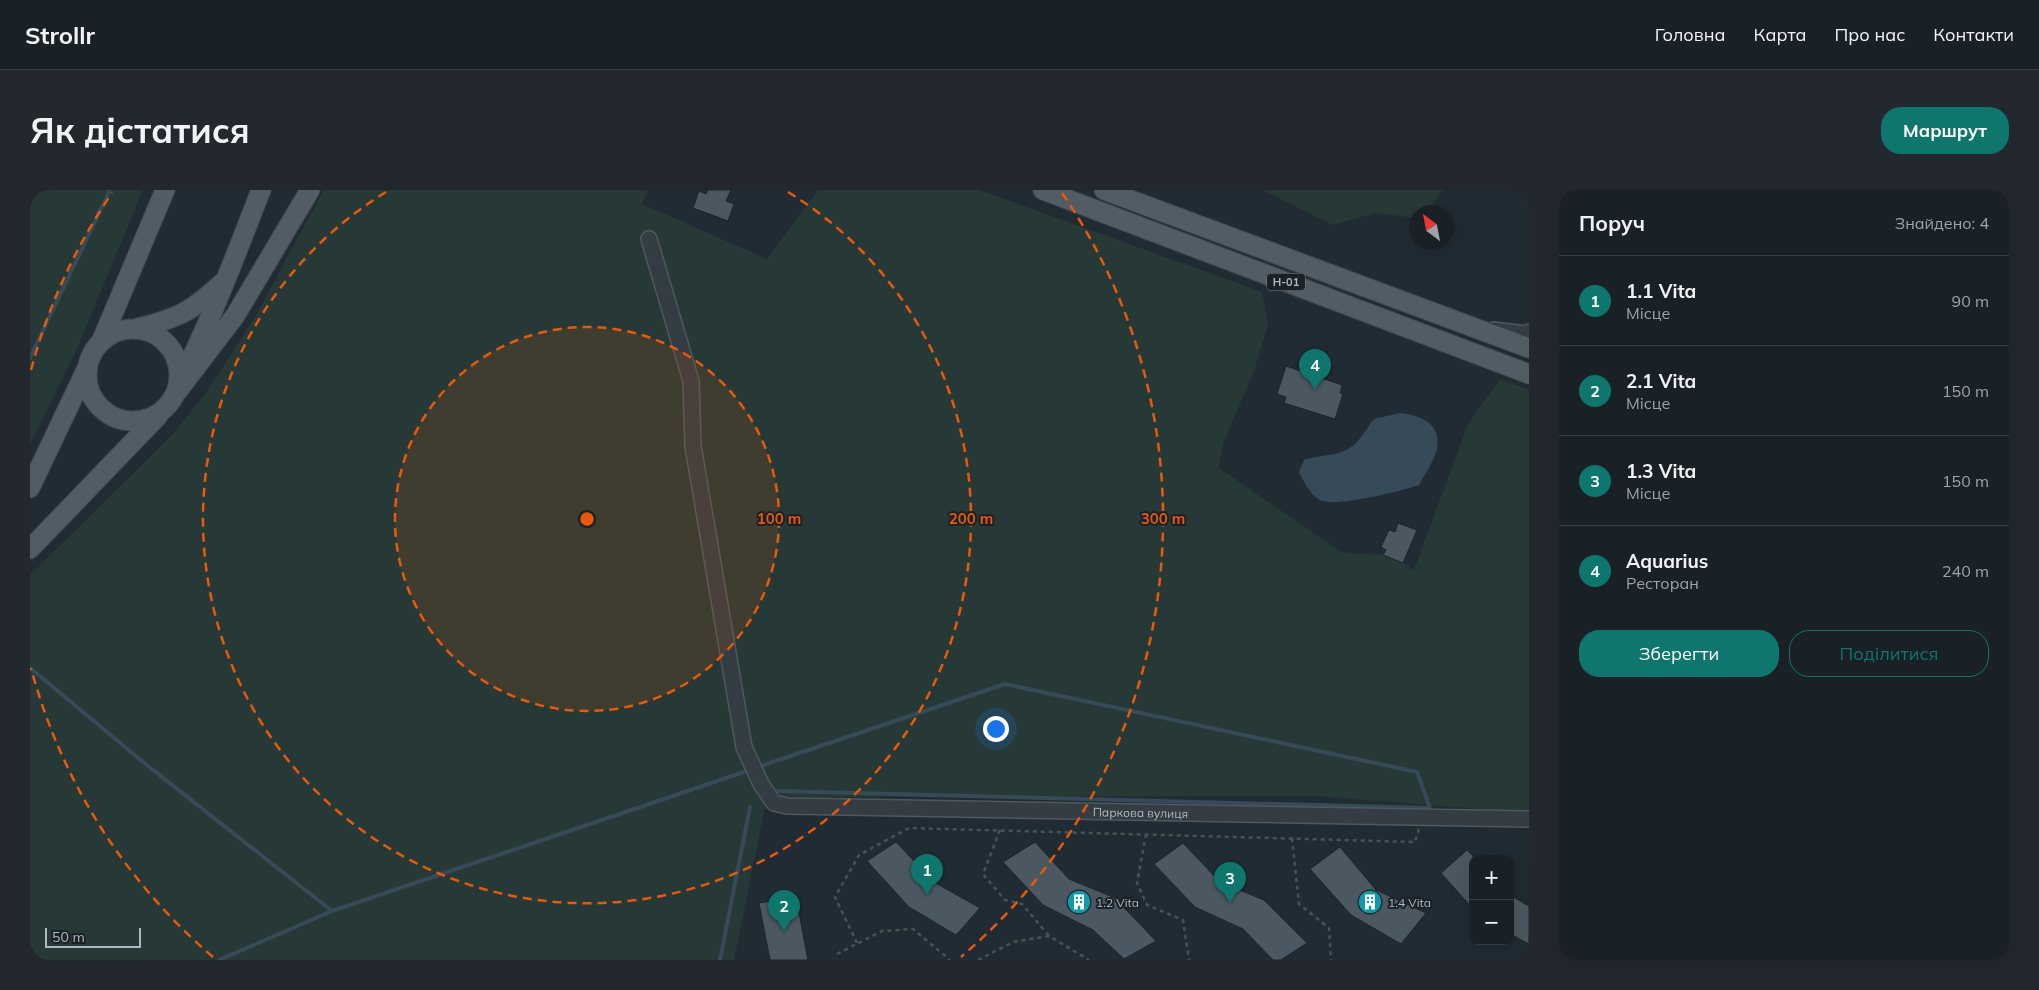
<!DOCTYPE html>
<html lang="uk">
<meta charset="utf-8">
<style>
body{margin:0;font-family:Mulish,sans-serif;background:#22282e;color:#f1f3f6}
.controls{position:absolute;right:15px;bottom:15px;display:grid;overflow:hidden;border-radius:10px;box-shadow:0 5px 20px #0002}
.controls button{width:45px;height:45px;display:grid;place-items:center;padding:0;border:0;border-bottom:1px solid #373e43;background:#192026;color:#f1f3f6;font:25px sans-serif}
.compass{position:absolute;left:1379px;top:15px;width:45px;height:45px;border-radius:50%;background:#192026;box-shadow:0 5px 20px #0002;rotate:328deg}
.scale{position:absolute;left:15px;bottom:12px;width:96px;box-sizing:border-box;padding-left:5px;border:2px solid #aeb8c1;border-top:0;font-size:14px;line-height:18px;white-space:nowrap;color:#aeb8c1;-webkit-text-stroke:4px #1a2228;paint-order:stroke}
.you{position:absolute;left:965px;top:538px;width:18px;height:18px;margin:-12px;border:4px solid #fff;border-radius:50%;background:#1a73e8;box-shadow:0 0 0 8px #1a73e833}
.badge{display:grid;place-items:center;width:32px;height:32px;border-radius:50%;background:#0f766e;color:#fff;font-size:16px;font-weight:700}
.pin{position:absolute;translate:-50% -41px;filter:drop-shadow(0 1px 2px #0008)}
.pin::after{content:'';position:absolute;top:26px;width:18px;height:15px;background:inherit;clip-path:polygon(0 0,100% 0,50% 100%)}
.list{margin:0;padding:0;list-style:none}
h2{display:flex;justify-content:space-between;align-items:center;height:65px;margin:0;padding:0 20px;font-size:21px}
h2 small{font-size:16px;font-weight:400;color:#9fa3a7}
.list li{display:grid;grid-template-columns:32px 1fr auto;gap:15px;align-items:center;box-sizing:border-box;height:90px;padding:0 20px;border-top:1px solid #373e43}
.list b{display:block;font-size:19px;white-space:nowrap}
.list p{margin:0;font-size:16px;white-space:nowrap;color:#9fa3a7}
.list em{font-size:16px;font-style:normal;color:#9fa3a7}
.actions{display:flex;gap:10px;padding:15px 20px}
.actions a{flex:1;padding:11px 0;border:1px solid #0f766e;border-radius:20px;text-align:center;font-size:18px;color:#0f766e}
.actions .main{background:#0f766e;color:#fff}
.map{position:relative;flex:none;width:1499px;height:770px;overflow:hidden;border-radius:20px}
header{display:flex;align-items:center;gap:30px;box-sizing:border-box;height:70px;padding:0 25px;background:#192026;border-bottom:1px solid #373e43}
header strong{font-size:24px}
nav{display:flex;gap:28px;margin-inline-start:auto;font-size:18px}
.intro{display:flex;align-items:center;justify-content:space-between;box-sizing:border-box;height:120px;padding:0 30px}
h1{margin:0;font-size:35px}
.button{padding:12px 22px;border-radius:20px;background:#0f766e;color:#fff;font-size:18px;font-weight:700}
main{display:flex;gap:30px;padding:0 30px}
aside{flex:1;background:#192026;border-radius:20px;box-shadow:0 5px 20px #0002}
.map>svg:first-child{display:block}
</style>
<header>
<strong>Strollr</strong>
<nav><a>Головна</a><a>Карта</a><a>Про нас</a><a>Контакти</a></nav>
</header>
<div class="intro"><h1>Як дістатися</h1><a class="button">Маршрут</a></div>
<main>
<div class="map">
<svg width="1499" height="770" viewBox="0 0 1499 770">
<rect width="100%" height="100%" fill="#212b33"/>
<path fill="#273936" d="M0,0H113L47,159L0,255Z
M294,0H618L612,14L737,69L788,0H948L969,7L1232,102L1238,135L1224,181L1193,254L1189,278L1313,363L1353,365L1373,373L1384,380L1438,234L1470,189L1499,200V623L1287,606L737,607L704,770H0V385L141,246L178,200L226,125Z
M1233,0H1413L1397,22H1386V28L1345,23L1303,35Z"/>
<path fill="#364a58" d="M1370,223C1391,225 1412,234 1407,259C1404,271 1395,284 1389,295C1371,301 1305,318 1290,310C1280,305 1274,292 1269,282L1274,270C1291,264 1310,267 1324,255C1332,248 1337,237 1344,229Z"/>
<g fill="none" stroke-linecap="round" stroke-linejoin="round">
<path stroke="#364a58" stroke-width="4" d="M0,168L80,0
M0,478L113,572L302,721
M734,575L975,494L1387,582L1400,618L748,601
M189,770L302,721L714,582
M690,770L720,617"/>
</g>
<path fill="#4c5861" stroke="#1c242a" d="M678,0H701L696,11L704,14L698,31L663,18L669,1L676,4Z
M1256,176L1312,195L1310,203L1313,204L1305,229L1254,213L1256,207L1247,204Z
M1368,333L1387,340L1373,373L1353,365L1356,360L1351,357L1359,340L1365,342Z
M866,652L904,692L950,718L926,745L879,717L837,671Z
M1005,652L1039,689L1085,708L1126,751L1094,769L1063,740L1013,715L973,672Z
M1153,653L1190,692L1234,710L1277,753L1251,770H1243L1213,739L1165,717L1124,674Z
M1310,657L1346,700L1396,723L1371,754L1321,725L1280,679Z
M1437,660L1443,666V719L1411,683Z
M1480,705L1499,716V754L1480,744Z
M766,707L778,770H740L729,713Z"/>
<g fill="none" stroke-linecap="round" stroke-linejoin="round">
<g stroke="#4f585f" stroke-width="18">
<g id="minor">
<path id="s1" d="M619,49L661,191L663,256L714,557L731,594L744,613L757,616L1499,629"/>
<path d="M1463,140L1495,144L1499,142"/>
</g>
</g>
<g stroke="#3e464d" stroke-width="21">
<path id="major" d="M1013,0L1499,184
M1074,0L1499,158
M108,138C148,128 161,122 192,93
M57 185a46 46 0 1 1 92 0a46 46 0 1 1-92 0Z
M71,152L135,0
M158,175C186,118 208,59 231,0
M147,202L205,126L280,0
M0,298L57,178
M0,359L128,226"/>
</g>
<path stroke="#445654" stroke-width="2.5" stroke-dasharray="4 4" stroke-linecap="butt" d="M970,640L953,684L975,710L992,714L1019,746
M1116,644L1107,693L1117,715L1153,730L1159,770
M1262,648L1269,714L1299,738L1301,770
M827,753L805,707L829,665L879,638L1385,652L1389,639
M807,764L852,741L883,739L920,770
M948,770L983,752L1019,746L1059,770"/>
<use href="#minor" stroke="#343d44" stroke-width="15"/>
<use href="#major" stroke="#525c64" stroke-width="19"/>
</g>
<circle cx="557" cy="329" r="192" fill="#e8590c" fill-opacity=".12"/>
<g fill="none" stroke="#e8590c" stroke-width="2.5" stroke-dasharray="9 6">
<circle cx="557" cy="329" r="192"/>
<path d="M758 2A384 384 0 1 1 356 2"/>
<path d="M183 767A576 576 0 0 1 1 478M1 180A576 576 0 0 1 82 3M1032 3A576 576 0 0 1 931 767"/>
</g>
<defs>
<g id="building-disc" transform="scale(1.25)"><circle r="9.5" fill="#0f9aa8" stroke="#1a2228"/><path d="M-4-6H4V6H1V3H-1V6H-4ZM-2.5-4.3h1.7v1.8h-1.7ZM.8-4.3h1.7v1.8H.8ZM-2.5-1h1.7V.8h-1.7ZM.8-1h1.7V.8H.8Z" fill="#fff"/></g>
</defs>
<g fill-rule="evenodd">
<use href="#building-disc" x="1049" y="712"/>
<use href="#building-disc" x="1340" y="712"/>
</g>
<g text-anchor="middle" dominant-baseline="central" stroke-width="4" stroke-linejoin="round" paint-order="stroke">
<rect fill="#1a2228" stroke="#828b93" stroke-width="1" x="1237" y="83.5" width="38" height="17" rx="4"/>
<g font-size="11" font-weight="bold" fill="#aeb8c1">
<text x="1256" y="92">Н-01</text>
</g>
<g font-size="12" fill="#aeb8c1" stroke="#1a2228">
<text stroke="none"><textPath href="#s1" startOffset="949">Паркова вулиця</textPath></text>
</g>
<g font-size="12" fill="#aeb8c1" stroke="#1a2228" text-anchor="start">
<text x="1066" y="712">1.2 Vita</text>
<text x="1358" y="712">1.4 Vita</text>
</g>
</g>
<circle cx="557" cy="329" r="8" fill="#e8590c" stroke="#1a2228" stroke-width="2.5"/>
<g font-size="15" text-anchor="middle" font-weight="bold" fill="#e8590c" stroke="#1a2228" stroke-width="4" stroke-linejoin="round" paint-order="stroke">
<text x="749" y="334">100 m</text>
<text x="941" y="334">200 m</text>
<text x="1133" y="334">300 m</text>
</g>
</svg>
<div class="controls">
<button>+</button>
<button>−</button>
</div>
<svg class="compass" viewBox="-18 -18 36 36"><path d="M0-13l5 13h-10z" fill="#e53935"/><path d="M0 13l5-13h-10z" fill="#9fa3a7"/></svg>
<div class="scale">50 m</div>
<div class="you"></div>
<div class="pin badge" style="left:897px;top:705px">1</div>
<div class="pin badge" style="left:754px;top:741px">2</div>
<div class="pin badge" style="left:1200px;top:713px">3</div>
<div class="pin badge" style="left:1285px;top:200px">4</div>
</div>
<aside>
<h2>Поруч<small>Знайдено: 4</small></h2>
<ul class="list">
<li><span class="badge">1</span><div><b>1.1 Vita</b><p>Місце</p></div><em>90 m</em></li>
<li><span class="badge">2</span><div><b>2.1 Vita</b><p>Місце</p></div><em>150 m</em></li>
<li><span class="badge">3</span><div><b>1.3 Vita</b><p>Місце</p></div><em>150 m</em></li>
<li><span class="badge">4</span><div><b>Aquarius</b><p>Ресторан</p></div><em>240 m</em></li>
</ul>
<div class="actions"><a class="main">Зберегти</a><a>Поділитися</a></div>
</aside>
</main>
